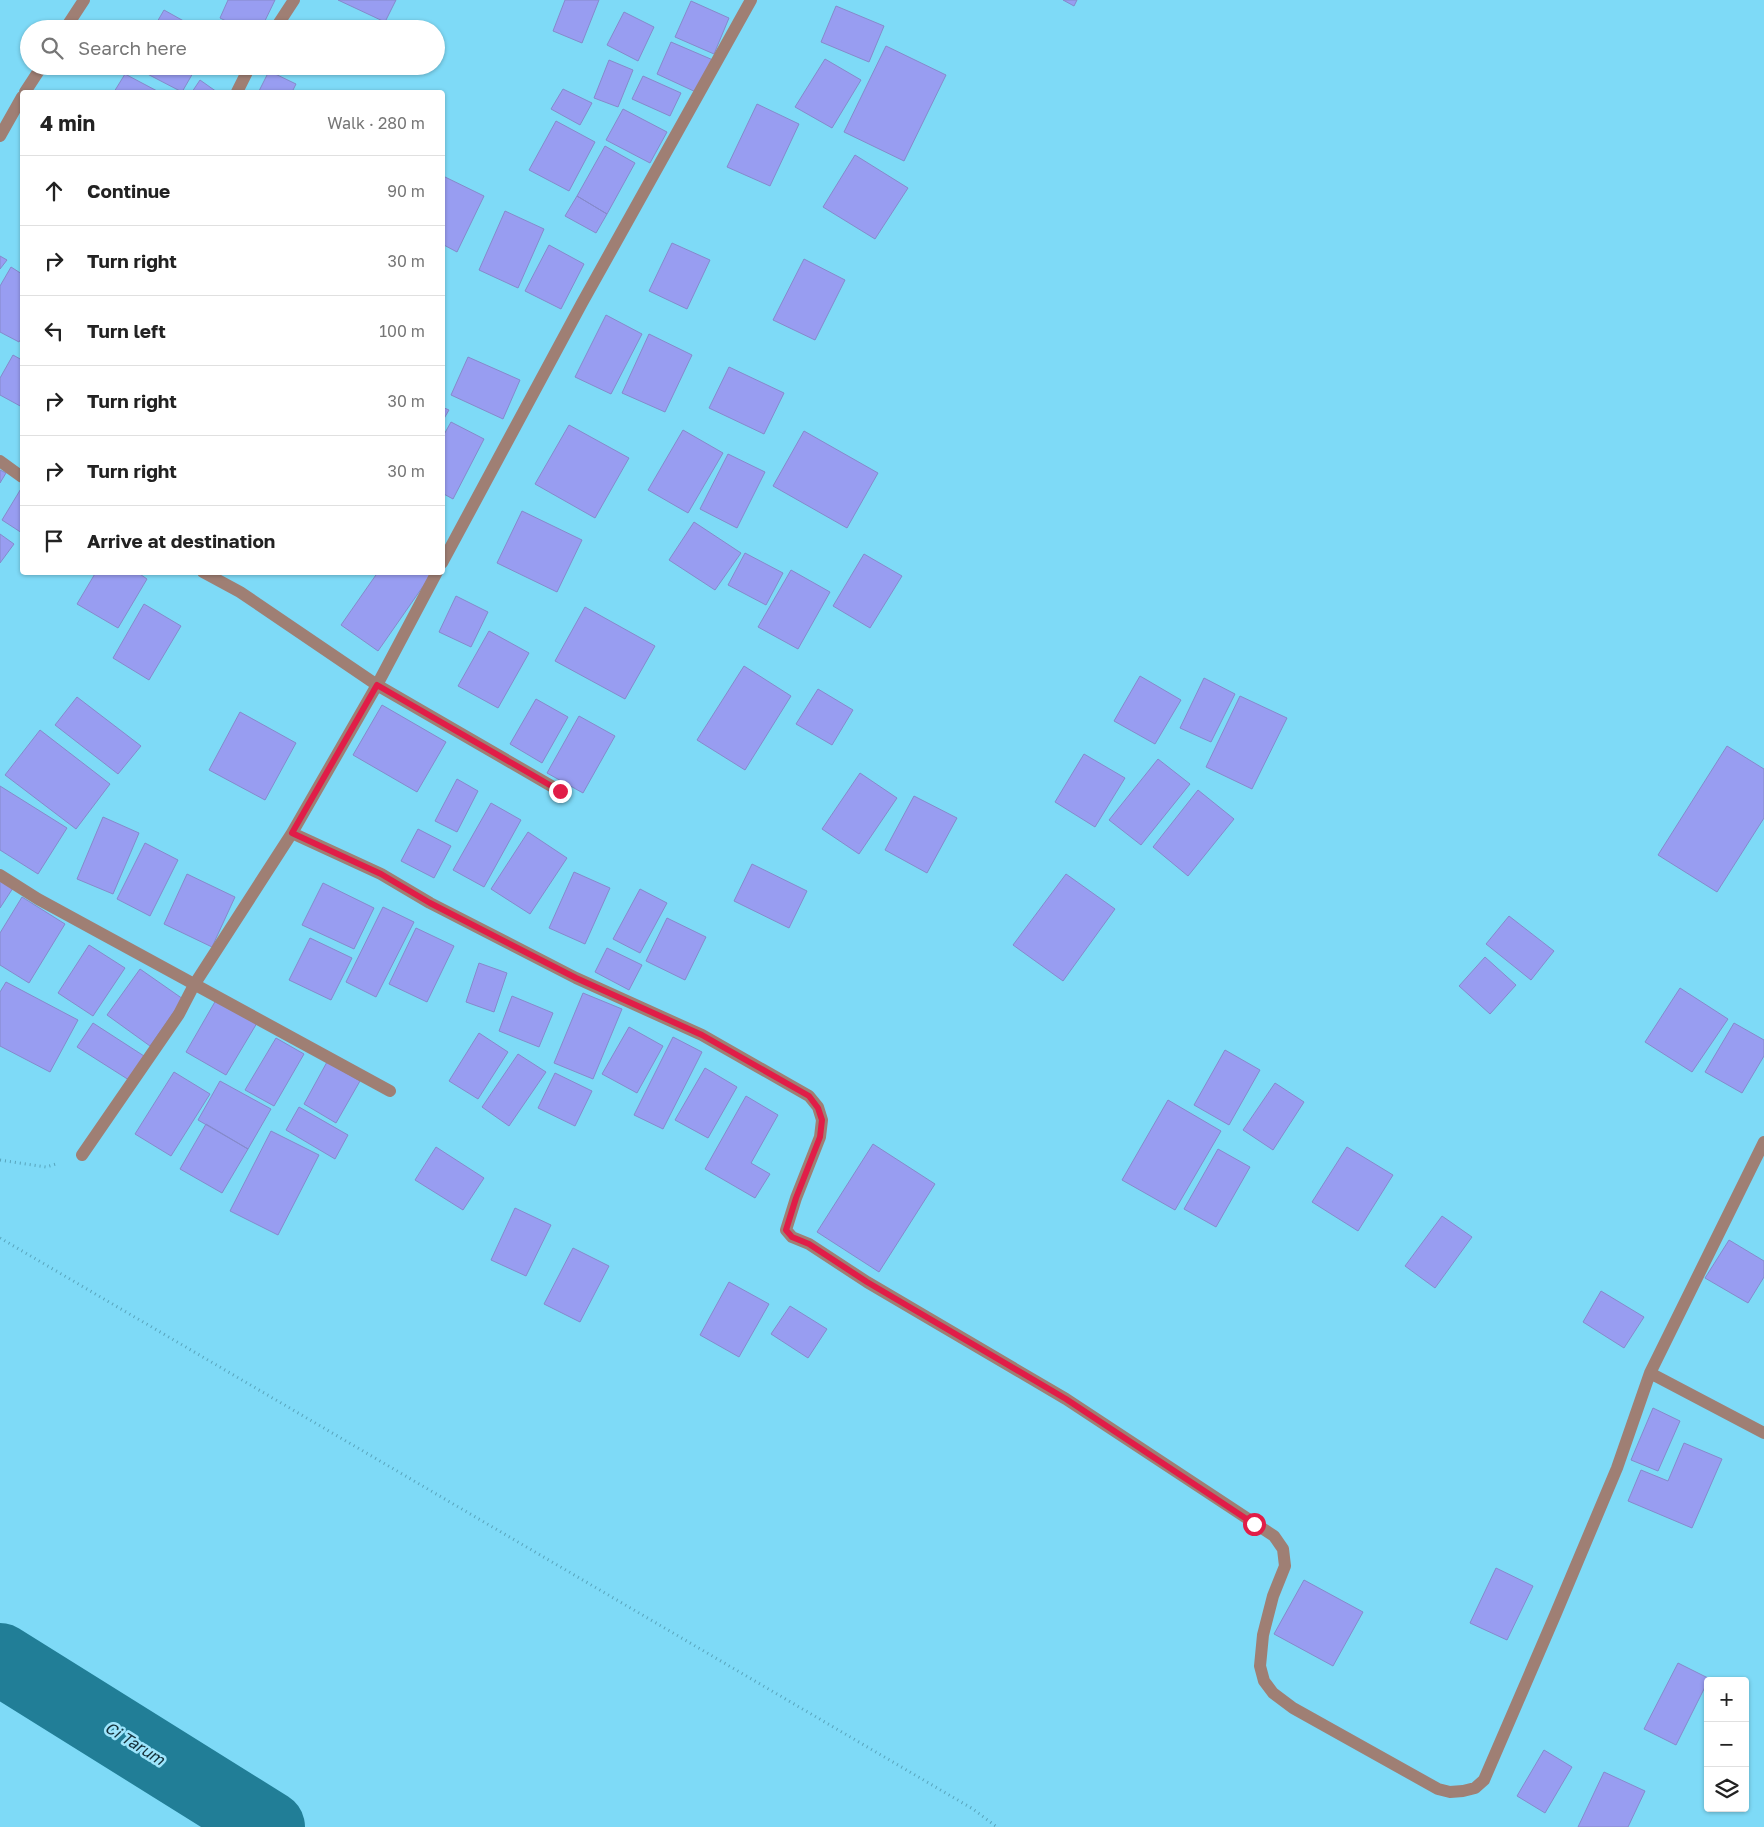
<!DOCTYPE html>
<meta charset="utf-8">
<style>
body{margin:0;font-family:"Golos Text",sans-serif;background:#f6f6f6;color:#222}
.controls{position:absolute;right:15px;bottom:15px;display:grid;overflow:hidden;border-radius:5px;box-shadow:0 1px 4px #0004}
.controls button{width:45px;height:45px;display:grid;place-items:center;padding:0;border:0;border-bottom:1px solid #e0e0e0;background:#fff;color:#222;font:25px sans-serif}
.stop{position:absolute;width:15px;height:15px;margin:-11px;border:4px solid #e11d48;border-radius:50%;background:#fff}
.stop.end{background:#e11d48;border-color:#fff;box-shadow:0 1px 5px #0008}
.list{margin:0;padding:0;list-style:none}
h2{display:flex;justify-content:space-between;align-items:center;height:65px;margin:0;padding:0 20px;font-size:21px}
h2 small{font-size:16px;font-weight:400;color:#767676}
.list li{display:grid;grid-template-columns:32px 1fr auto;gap:15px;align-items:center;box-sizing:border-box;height:70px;padding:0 20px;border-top:1px solid #e0e0e0}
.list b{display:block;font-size:19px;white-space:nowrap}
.list em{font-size:16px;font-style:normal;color:#767676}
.icon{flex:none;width:28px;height:28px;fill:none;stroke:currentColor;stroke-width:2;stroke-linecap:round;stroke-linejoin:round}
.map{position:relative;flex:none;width:1764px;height:1827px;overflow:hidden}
.search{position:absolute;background:#fff;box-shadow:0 1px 4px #0004;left:20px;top:20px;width:425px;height:55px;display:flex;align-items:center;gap:12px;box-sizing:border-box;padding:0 18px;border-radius:28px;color:#767676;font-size:19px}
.panel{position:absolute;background:#fff;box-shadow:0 1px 4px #0004;left:20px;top:90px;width:425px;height:485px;border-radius:5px}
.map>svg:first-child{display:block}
</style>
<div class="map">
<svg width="1764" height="1827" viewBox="0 0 1764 1827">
<rect width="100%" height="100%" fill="#7edaf7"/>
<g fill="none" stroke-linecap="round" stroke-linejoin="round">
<path stroke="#217e97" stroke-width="72" d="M0,1659L269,1827"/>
</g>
<path fill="#989df1" stroke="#858acb" d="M228,0H275L261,29H242L220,18Z
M338,0H396L385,22Z
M565,0H599L582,43L553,31Z
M1063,0H1077L1074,6Z
M691,1L729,18L714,54L675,37Z
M836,6L884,26L869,62L821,42Z
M164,10L198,29H153Z
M624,12L654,27L638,61L607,45Z
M671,42L713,60L698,93L657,74Z
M886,46L946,75L904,161L844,132Z
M825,59L861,80L832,128L795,107Z
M609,60L633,70L618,107L594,98Z
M132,66H197L182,92Z
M269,71L296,84L292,92L259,91Z
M125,74L159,92H114Z
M643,76L681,93L670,116L632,99Z
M200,80L217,92H192Z
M563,89L592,103L580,125L551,109Z
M757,104L799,124L770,186L727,167Z
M623,109L667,132L650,163L606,140Z
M556,121L595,142L569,191L529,170Z
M605,146L635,163L607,214L577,196Z
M855,155L908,188L875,239L823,207Z
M443,176L484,196L457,252L442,244Z
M577,196L607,214L596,233L565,216Z
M505,211L544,229L518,288L479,270Z
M672,243L710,260L687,309L649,291Z
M549,245L584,264L561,309L525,291Z
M0,256L7,260L0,269Z
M804,259L845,280L815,340L773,320Z
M11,267L22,274V337L19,342L0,332V286Z
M606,315L642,334L611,394L575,377Z
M649,334L692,355L665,412L622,393Z
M13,355L22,360V407L0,395V378Z
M468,357L520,380L503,419L451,395Z
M729,367L784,393L764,434L709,408Z
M442,407L449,410L442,422Z
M451,422L484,439L453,499L442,493V438Z
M569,425L629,458L595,518L535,484Z
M683,430L723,453L688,513L648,490Z
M804,431L878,473L847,528L773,486Z
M728,454L765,472L737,528L700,509Z
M0,470L6,473L0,483Z
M22,487V533L2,520Z
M522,511L582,540L557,592L497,563Z
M694,522L741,553L715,590L669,560Z
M0,534L14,544L0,563Z
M745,553L783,573L766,605L728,585Z
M864,554L902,576L870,628L833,606Z
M791,570L830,592L798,649L758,627Z
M96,572H137L147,579L118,628L77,604Z
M378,572H433L378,651L341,625Z
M456,596L488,612L471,647L439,632Z
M144,604L181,626L149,680L113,658Z
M585,607L655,646L625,699L555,661Z
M489,631L529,653L498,708L458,686Z
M744,666L791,696L745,770L697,740Z
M1140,676L1181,700L1155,744L1114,721Z
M1204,678L1235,694L1211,742L1180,728Z
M818,689L853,710L832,745L796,724Z
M1240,696L1287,718L1252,789L1206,767Z
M77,697L141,746L118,774L55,725Z
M536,699L568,717L542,763L510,744Z
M382,705L446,742L417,792L353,755Z
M240,712L296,743L265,800L209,770Z
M579,716L615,736L583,793L547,773Z
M40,730L110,784L76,829L5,775Z
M1727,746L1764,769V818L1717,892L1658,855Z
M1084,754L1125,778L1095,827L1055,802Z
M1158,759L1190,784L1141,845L1109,820Z
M860,773L897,798L859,854L822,829Z
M457,779L478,791L457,832L435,821Z
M0,786L67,828L38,874L0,850Z
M1198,790L1234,819L1188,876L1153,847Z
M914,796L957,818L927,873L885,850Z
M491,803L521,820L484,887L453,870Z
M103,817L139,833L113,894L77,879Z
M418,829L451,846L434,878L401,861Z
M528,832L567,858L530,914L491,889Z
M145,843L178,860L150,916L117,899Z
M752,864L807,891L789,928L734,901Z
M574,872L610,888L585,944L549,928Z
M187,874L235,897L212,947L164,924Z
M1066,874L1115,909L1063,981L1013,945Z
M0,880L13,888L0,908Z
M323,883L374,908L354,949L302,925Z
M640,889L667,903L640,953L613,939Z
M22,897L65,924L29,983L0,965V933Z
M383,907L414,922L376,997L346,982Z
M1509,916L1554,951L1531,980L1486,944Z
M667,918L706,937L685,980L646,961Z
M416,928L454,946L427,1002L389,984Z
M310,938L352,958L331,1000L289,980Z
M89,945L125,968L93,1016L58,993Z
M607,948L642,965L629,990L595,972Z
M1485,957L1516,985L1490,1014L1459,986Z
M479,963L507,973L494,1012L466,1002Z
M140,969L183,999L150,1046L107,1015Z
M6,982L78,1020L50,1072L0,1046V992Z
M1680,988L1728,1019L1692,1072L1645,1042Z
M583,993L622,1009L593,1079L554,1063Z
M512,996L553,1013L539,1047L499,1031Z
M216,1000L257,1023L226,1075L186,1052Z
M93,1023L144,1056L129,1080L77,1047Z
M1734,1023L1764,1040V1056L1742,1093L1705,1072Z
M629,1027L663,1046L637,1093L602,1074Z
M479,1033L508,1052L478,1099L449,1081Z
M673,1037L702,1052L663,1129L634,1115Z
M276,1038L304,1054L274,1106L245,1090Z
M1225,1050L1260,1070L1229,1125L1194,1105Z
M518,1054L546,1072L509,1126L482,1107Z
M327,1062L360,1081L336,1123L304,1104Z
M705,1068L737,1087L708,1138L675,1120Z
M174,1072L210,1094L171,1156L135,1134Z
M555,1073L592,1091L575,1126L538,1108Z
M220,1081L271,1109L248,1149L198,1120Z
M1275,1083L1304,1102L1273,1150L1243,1130Z
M746,1096L778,1115L751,1163L770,1174L755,1198L705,1169Z
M1168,1100L1221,1131L1175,1210L1122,1180Z
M299,1107L348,1135L335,1159L286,1130Z
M206,1124L248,1149L222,1193L180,1169Z
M271,1131L319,1155L278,1235L230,1211Z
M873,1144L935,1184L879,1272L817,1232Z
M436,1147L484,1178L463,1210L415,1180Z
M1347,1147L1393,1175L1358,1231L1312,1202Z
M1218,1149L1250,1167L1216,1227L1184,1209Z
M515,1208L551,1225L526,1276L491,1260Z
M1442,1216L1472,1237L1435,1288L1405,1266Z
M1729,1240L1764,1261V1277L1748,1303L1705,1278Z
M573,1248L609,1266L580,1322L544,1304Z
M729,1282L769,1304L739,1357L700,1335Z
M1601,1291L1644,1317L1624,1348L1583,1322Z
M790,1306L827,1329L808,1358L771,1334Z
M1653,1408L1680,1421L1658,1471L1631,1460Z
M1684,1443L1722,1459L1692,1528L1628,1501L1641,1470L1668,1481Z
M1496,1568L1533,1586L1507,1640L1470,1623Z
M1304,1580L1363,1612L1333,1666L1274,1634Z
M1678,1663L1710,1679L1708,1681L1676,1745L1644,1729Z
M1544,1750L1572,1767L1545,1813L1517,1796Z
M1604,1772L1645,1791L1628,1827H1578Z"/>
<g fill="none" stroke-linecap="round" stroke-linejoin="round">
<path stroke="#58a4bc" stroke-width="3" stroke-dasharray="1 4" stroke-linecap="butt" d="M0,1160L46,1167L56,1164
M0,1238L973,1809L997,1827"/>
<path stroke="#9f7f74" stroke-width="12" d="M65,29L84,0
M275,29L294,0
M25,92L42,66
M237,92L250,66
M0,136L22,97
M0,461L22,477
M442,563L582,303L751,0
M203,572L240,592L377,685L560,791
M292,833L381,874L430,903L576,978L702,1035L809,1096L818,1107L822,1120L820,1137L796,1198L786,1230L792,1237L809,1244L867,1282L1066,1399L1274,1536L1283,1549L1285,1566L1273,1596L1263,1635L1260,1666L1264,1681L1273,1693L1293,1708L1438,1789L1450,1792L1463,1791L1475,1788L1484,1780L1556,1613L1617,1468L1650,1373L1764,1142
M0,875L38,899L390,1091
M82,1155L179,1014L194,985L292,833L377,685L437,572
M1650,1373L1764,1433"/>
</g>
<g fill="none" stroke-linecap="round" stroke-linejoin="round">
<path stroke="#e11d48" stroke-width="6" d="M560,791L377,685L292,833L381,874L430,903L576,978L702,1035L809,1096L818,1108L822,1120L820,1137L796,1198L786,1230L792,1237L809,1244L867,1282L1066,1399L1254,1524"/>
</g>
<g text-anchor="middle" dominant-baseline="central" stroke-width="5" stroke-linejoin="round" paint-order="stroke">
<g font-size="16" font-style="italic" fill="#153039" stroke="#9ee5fc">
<text transform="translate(135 1743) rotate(32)">Ci Tarum</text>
</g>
</g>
</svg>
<div class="controls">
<button>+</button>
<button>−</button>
<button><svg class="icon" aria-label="layers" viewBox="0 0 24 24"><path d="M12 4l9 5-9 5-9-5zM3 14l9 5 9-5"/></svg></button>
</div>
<div class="stop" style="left:1254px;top:1524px"></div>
<div class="stop end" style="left:560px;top:791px"></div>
<div class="search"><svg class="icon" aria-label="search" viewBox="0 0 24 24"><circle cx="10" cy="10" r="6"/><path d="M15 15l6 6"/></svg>Search here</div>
<section class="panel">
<h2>4 min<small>Walk · 280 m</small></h2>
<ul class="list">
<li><svg class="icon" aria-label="ahead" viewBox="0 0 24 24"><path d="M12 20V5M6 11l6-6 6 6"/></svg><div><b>Continue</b></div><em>90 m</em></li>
<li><svg class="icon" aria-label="right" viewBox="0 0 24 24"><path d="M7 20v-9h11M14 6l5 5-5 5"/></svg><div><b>Turn right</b></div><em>30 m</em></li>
<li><svg class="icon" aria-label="left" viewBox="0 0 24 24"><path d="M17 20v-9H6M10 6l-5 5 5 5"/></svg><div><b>Turn left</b></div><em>100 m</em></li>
<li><svg class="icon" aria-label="right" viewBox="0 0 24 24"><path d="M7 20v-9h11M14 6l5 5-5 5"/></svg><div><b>Turn right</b></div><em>30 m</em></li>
<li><svg class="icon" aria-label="right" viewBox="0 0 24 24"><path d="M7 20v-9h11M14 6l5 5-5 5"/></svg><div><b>Turn right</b></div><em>30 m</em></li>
<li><svg class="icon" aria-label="arrive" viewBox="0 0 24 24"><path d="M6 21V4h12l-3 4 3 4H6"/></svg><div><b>Arrive at destination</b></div></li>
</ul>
</section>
</div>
